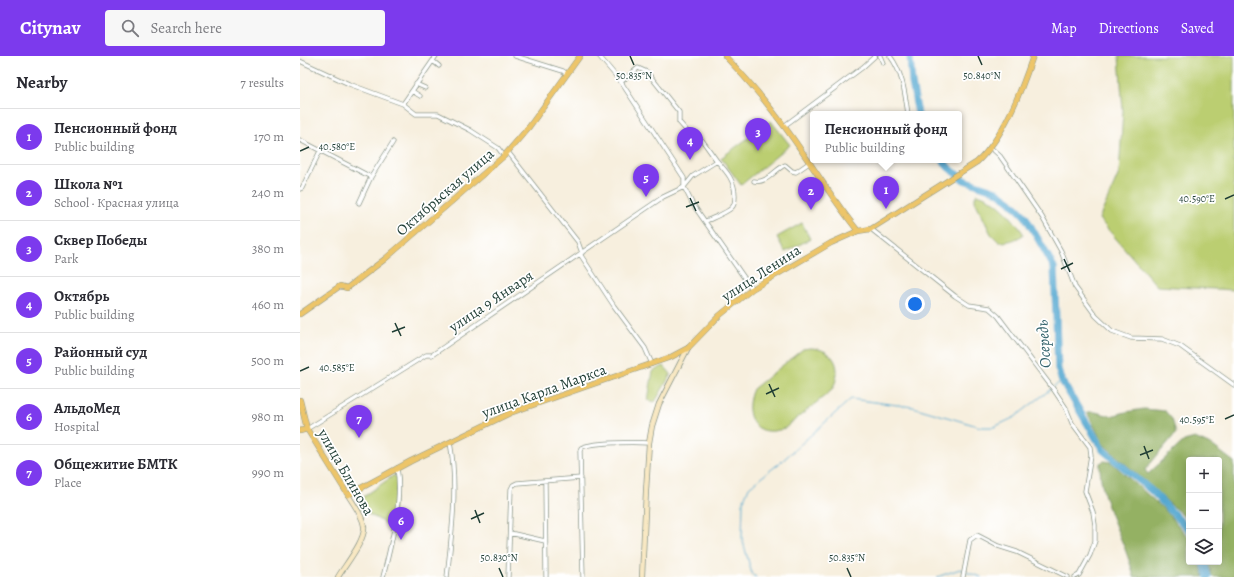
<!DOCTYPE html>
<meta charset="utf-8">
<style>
body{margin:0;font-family:Alegreya,serif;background:#f7f7f7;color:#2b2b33}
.controls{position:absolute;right:12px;bottom:12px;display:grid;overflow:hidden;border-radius:4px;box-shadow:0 2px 10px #0003}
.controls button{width:36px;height:36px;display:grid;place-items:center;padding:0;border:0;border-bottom:1px solid #e1e1e2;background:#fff;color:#2b2b33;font:20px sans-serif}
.you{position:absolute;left:615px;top:248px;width:14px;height:14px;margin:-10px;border:3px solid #fff;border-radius:50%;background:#1a73e8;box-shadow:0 0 0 6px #1a73e833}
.badge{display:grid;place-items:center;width:26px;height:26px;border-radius:50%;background:#7c3aed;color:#fff;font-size:13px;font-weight:700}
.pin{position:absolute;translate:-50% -33px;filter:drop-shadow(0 1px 2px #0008)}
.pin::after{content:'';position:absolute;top:21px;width:14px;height:12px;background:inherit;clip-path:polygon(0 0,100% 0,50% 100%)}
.popup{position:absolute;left:510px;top:55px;width:152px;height:52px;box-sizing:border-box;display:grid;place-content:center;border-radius:4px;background:#fff;filter:drop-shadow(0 1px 3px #0005);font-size:13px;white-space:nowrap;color:#7c7c81}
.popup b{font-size:15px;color:#2b2b33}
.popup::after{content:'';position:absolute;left:50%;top:100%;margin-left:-8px;border:8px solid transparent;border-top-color:#fff}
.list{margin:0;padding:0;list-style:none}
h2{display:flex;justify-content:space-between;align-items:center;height:52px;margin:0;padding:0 16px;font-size:17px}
h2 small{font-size:13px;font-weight:400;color:#7c7c81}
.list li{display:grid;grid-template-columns:26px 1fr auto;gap:12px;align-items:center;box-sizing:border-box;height:56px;padding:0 16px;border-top:1px solid #e1e1e2}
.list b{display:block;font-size:15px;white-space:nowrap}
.list p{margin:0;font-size:13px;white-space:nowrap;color:#7c7c81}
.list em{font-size:13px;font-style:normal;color:#7c7c81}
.icon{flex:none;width:22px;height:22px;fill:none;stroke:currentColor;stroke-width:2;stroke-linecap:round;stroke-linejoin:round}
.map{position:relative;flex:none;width:934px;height:521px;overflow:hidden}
header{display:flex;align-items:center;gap:24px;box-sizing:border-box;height:56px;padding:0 20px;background:#7c3aed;color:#fff}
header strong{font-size:19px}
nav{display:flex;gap:22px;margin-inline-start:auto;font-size:14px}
.search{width:280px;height:36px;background:#f7f7f7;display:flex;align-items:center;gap:10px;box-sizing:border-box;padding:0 14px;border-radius:4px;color:#7c7c81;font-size:15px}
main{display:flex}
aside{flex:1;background:#fff}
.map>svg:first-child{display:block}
</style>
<header>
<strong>Citynav</strong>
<div class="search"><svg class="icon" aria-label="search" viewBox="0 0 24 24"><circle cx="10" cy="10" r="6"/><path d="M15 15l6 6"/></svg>Search here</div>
<nav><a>Map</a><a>Directions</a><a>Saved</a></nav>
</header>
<main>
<aside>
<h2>Nearby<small>7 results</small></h2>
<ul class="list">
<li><span class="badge">1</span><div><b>Пенсионный фонд</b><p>Public building</p></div><em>170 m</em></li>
<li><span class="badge">2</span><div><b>Школа №1</b><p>School · Красная улица</p></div><em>240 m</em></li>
<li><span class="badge">3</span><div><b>Сквер Победы</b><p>Park</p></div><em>380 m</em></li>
<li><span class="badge">4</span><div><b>Октябрь</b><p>Public building</p></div><em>460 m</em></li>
<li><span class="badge">5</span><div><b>Районный суд</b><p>Public building</p></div><em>500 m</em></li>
<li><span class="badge">6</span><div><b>АльдоМед</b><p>Hospital</p></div><em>980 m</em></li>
<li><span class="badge">7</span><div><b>Общежитие БМТК</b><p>Place</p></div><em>990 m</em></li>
</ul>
</aside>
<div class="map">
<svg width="934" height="521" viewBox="0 0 934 521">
<rect width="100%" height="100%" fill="#fff"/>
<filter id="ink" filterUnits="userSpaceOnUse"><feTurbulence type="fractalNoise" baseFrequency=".025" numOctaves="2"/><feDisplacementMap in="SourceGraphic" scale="8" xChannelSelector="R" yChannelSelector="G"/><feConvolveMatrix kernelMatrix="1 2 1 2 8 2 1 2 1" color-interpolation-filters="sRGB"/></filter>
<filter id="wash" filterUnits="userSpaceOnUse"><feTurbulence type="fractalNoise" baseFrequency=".012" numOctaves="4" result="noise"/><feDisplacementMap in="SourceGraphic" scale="16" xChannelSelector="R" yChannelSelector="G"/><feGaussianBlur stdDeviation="0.9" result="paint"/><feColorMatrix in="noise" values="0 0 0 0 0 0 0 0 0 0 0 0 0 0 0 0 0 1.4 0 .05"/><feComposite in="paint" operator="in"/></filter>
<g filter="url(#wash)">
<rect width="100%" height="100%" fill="#f7efde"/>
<path fill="#bbce71" stroke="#6d8652" d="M819,0H934V234L857,230L799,163L819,117L823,55Z
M471,65L490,89L441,129L421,102Z
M677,138C697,143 712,161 723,177V179C715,184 708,186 699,186L691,178L675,145V141Z
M502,167L510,183L485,196L477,181Z
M510,292C536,293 543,313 532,334L485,372C456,384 441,360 453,333L503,293Z
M364,310L371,318L355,346L348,344L353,315Z
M94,419L98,424L90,470L58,452V445Z"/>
<path fill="#94b163" stroke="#5a774c" d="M844,353L865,355L872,363L876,377L845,414L848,418L884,385L895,382L913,390L934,406V521H912L908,506H919V404H889V465L803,388L787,356H795L811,360L826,356Z
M804,405L811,406L865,454L889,482V506H900L904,521H834C825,483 799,446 800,407Z"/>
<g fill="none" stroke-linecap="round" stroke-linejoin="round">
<path stroke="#54a8d0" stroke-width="1" d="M753,331L762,325
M666,516L681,521
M456,521L452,518L442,482L443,446L449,431L481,406L551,343L613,351L681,371H694L715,361L751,333
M637,521L660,513L663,515"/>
<path stroke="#54a8d0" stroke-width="7" d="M610,0L612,27L618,58
M643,104L648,111L664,124L696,135L710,145L725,160L754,211L758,313L762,325L803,394L853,436L889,474
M904,506L908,521"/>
</g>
</g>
<g filter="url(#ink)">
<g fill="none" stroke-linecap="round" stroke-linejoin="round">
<g stroke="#8b9689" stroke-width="5">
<path id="street" d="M215,0L263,15L267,18
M299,0L321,26L384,122V131L392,147L452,233
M580,0L583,7
M590,0C603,17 605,38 608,58
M0,5L49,28L103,48L116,58H138L170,74L198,92L204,100
M133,5L139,10
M321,26L338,12L347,16L379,56V66L394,83L402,84L417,105
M116,28L125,32
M112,35L120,40
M103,48L136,0
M484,70L563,11L575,0
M0,84L71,121
M690,91L700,100L742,161L761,195L775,231L796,260L812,275L831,282L862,283L880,290L934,329
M208,96L278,186L282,197
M454,125C467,128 474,114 485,109L492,115L496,116L509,107
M0,133L2,132L20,95
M59,147L71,121L93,86
M571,173L655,240L669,249L689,252L698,260L754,334L766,352L772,367L790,391L791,399L785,435L793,456L795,469V485L790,499L779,519L775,521
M280,198L314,250L345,292L352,308
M7,373L126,299H132L363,141L384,131L393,120L417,105C427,116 435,125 435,140C435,143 435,147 433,150C430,156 412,162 406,165
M245,425L246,521
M210,477L245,485
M83,521C91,489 103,444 97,412
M147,521C152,477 158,430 150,386
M208,521L211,433L213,429L217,427L281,422
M283,521L280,395L281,392C289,386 337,386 349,387
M663,521L670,484L677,479L698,490L717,496L768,521"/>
</g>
<g stroke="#8b9689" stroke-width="6">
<path id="secondary" d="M38,521C45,509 66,484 64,470C63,460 54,449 48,439
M342,521L346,435L349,387L352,370L359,348L388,292"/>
</g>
<g stroke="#8b9689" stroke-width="6">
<path id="primary" d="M425,0C446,22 466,45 484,70C510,105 531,142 558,175
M0,258L40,230L47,232L85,203L204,100L229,71L280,0
M0,344L7,373L48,439L111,405L210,357L371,301L388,292L419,260L452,233L531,187L558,175L571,173L677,106C704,81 721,35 733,0
M0,375L7,373"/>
</g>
<use href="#street" stroke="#fff" stroke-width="3.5"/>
<use href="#secondary" stroke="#f8e8c3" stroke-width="4.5"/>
<use href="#primary" stroke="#edc569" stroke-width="5"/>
</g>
</g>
<path fill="none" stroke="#1f3d34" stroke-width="1.5" d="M330,0L334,9M678,0L682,9M0,95L9,91M390,142L396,155M925,143L934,139M386,151L399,146M764,203L770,216M761,213L773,207M95,267L101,280M92,276L105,271M0,315L9,311M469,328L475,341M466,338L479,332M925,363L934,359M844,390L849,403M840,399L853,394M175,454L180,467M171,463L184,457M199,512L203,521M547,512L551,521"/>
<g text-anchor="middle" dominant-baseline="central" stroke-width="3.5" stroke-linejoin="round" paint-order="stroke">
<g font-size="15" fill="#1f3d34" stroke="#fff">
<text transform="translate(145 136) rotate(-41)">Октябрьская улица</text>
<text transform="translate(461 217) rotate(-33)">улица Ленина</text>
<text transform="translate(191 245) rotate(-34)">улица 9 Января</text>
<text transform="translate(244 335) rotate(-20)">улица Карла Маркса</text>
<text transform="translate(46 416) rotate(60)">улица Блинова</text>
</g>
<g font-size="16" font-style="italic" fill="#32626b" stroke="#fff">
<text transform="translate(744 288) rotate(-94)">Осередь</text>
</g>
</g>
<g font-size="10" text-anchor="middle" fill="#1f3d34" stroke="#fff" stroke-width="3.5" stroke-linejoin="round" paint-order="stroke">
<text x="334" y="23">50.835°N</text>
<text x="682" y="23">50.840°N</text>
<text x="37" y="94">40.580°E</text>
<text x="897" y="146">40.590°E</text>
<text x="37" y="315">40.585°E</text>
<text x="897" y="367">40.595°E</text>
<text x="199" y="505">50.830°N</text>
<text x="547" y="505">50.835°N</text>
</g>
</svg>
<div class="controls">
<button>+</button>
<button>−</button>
<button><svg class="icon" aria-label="layers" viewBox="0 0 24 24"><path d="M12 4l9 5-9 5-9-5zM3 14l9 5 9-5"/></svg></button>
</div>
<div class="you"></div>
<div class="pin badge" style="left:586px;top:153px">1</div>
<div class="popup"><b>Пенсионный фонд</b>Public building</div>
<div class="pin badge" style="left:511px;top:154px">2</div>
<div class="pin badge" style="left:458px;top:95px">3</div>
<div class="pin badge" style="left:390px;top:104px">4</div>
<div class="pin badge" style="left:346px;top:141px">5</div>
<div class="pin badge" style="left:101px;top:484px">6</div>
<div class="pin badge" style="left:59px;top:382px">7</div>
</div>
</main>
